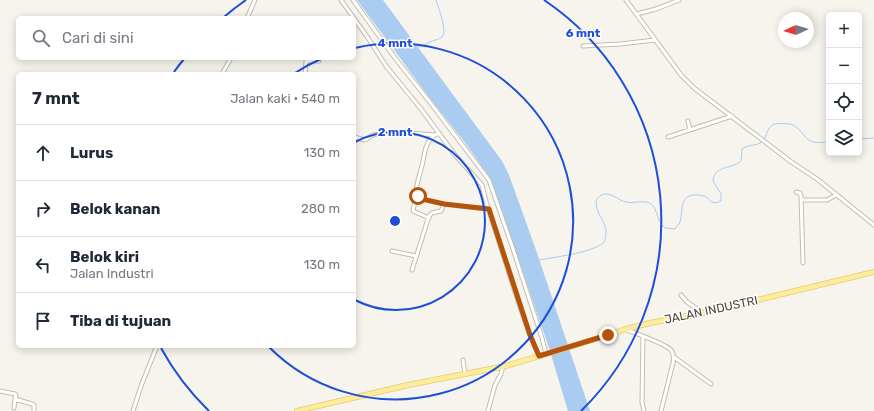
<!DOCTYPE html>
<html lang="id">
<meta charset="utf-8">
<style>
body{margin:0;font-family:Rubik,sans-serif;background:#f6f6f7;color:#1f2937}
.controls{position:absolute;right:12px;top:12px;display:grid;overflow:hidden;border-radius:6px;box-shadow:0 2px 10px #0003}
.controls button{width:36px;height:36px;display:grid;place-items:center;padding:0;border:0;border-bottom:1px solid #e0e1e3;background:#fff;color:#1f2937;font:20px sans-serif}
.compass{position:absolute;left:778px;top:12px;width:36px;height:36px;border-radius:50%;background:#fff;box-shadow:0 2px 10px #0003;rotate:266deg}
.stop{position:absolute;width:12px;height:12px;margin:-9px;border:3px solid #b45309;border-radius:50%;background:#fff}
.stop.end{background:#b45309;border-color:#fff;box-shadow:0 1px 4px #0008}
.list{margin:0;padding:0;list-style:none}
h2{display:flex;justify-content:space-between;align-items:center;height:52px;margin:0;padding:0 16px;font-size:17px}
h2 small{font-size:13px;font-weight:400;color:#747a83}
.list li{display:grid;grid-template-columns:26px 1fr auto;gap:12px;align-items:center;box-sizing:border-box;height:56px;padding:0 16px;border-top:1px solid #e0e1e3}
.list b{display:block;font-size:15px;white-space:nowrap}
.list p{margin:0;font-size:13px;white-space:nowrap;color:#747a83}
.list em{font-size:13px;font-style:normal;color:#747a83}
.icon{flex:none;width:22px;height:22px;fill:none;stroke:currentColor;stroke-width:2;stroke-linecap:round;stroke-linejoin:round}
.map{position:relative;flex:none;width:874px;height:411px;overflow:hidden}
.search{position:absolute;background:#fff;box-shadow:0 2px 10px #0003;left:16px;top:16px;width:340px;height:44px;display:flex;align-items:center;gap:10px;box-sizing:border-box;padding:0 14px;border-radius:6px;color:#747a83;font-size:15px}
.panel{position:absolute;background:#fff;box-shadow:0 2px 10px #0003;left:16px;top:72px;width:340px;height:276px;border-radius:6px}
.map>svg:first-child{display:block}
</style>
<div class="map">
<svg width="874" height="411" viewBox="0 0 874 411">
<rect width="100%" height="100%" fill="#f6f4ec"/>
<path fill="#aaccf1" d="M357,0H383L502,161L509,175L537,253L590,411H568L549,348L494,188C478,156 454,129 432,101C407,67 382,34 357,0Z"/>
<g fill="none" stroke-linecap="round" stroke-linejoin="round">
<path stroke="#aaccf1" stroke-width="1" d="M418,47C422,46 426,44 430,42C433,40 439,40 442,37C448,32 438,7 436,0
M859,139L874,138
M538,260C551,258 596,252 604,242C606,239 606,234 606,230C604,219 596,214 596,201C598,197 601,194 606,194C614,194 619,201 626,202C634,204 645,199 651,204C658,209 656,221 665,228L675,229C676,227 678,225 679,224C684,214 678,196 694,195C697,195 701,195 704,196C711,199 711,206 721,201V194L713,181C714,165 733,169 741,161L742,149C747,145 754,146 760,143C768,139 765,127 775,124C780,123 786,124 791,124C800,128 802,135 809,140C814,144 823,142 829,142"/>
<g stroke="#c1bdae" stroke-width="5">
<path id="street" d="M341,0L368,38L386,66L421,109L455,155L482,185L487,205L521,310L530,335L539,356
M353,0L395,58L429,101L489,180L512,246L542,338L546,354
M626,0L681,75L694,88L790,161L817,179L874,225
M637,14L656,9L679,0
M247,18L255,0
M583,46L620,44L655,40
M222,74L231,58
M305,74L306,61H319
M688,121L690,130
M439,133C427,137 425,150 423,161C422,169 414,188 417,194C422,204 477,208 489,209
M354,137L365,140L373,135L387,133H409L435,135
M668,137L732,116
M796,192L800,193L801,196L803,263
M418,196L415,200L413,211L429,218
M802,200H827L836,195
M392,251L416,256
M412,270L429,216L432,213L441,211L444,204
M681,295L687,302L703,313
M627,330C637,334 664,343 671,350C674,354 674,358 673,363L661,411
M643,336L642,402L644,411
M674,357L711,384
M463,360L465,374
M0,391L15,394L16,395L15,399L32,404L34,405V411
M14,408L15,399
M133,411L141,386L157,346
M488,411L495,385L501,374L503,366"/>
</g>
<g stroke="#e4cd6c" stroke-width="6">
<path id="primary" d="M297,411L408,385L506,366L573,346L626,329L650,323L703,313L874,272"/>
</g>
<use href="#street" stroke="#fff" stroke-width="3"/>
<use href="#primary" stroke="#fdec9e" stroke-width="4.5"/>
</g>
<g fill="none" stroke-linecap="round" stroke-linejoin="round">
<path stroke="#b45309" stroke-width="5" d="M418,196L422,199L444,204L489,209L530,335L539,356L608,335"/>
</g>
<g fill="none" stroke="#1d4ed8" stroke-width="2">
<path d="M355 142A89 89 0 1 1 355 300"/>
<path d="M295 73A178 178 0 0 1 323 58M355 48A178 178 0 1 1 269 347"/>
<path d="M209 411A266 266 0 0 1 161 348M174 72A266 266 0 0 1 184 59M224 17A266 266 0 0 1 246 0M544 0A266 266 0 0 1 581 411"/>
</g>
<g text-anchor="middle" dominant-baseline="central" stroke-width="3" stroke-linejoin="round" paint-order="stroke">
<g font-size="12" fill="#4a4639" stroke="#fff">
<text transform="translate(711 310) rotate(-12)">JALAN INDUSTRI</text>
</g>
</g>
<circle cx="395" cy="221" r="6" fill="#1d4ed8" stroke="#fff" stroke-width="2"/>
<g font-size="12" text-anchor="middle" font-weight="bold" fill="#1d4ed8" stroke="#fff" stroke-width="3" stroke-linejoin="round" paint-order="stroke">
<text x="583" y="37">6 mnt</text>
<text x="395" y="47">4 mnt</text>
<text x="395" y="136">2 mnt</text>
</g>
</svg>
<div class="controls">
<button>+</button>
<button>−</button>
<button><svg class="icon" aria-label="locate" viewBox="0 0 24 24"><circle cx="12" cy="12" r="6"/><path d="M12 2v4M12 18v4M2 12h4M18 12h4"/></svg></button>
<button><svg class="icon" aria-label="layers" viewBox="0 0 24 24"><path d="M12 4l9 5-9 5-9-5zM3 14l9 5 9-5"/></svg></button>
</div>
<svg class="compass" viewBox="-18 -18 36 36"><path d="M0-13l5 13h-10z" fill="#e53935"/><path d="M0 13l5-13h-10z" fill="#747a83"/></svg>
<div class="stop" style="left:418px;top:196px"></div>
<div class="stop end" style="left:608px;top:335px"></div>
<div class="search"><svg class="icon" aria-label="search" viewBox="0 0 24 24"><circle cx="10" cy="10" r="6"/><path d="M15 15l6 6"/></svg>Cari di sini</div>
<section class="panel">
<h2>7 mnt<small>Jalan kaki · 540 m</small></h2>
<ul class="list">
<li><svg class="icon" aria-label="ahead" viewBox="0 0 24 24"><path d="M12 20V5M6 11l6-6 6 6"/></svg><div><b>Lurus</b></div><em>130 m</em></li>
<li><svg class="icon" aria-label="right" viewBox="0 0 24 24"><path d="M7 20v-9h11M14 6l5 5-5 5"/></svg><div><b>Belok kanan</b></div><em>280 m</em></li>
<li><svg class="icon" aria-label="left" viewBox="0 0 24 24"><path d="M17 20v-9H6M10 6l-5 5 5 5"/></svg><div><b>Belok kiri</b><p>Jalan Industri</p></div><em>130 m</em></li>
<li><svg class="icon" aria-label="arrive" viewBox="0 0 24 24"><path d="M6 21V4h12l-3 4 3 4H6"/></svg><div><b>Tiba di tujuan</b></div></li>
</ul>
</section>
</div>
